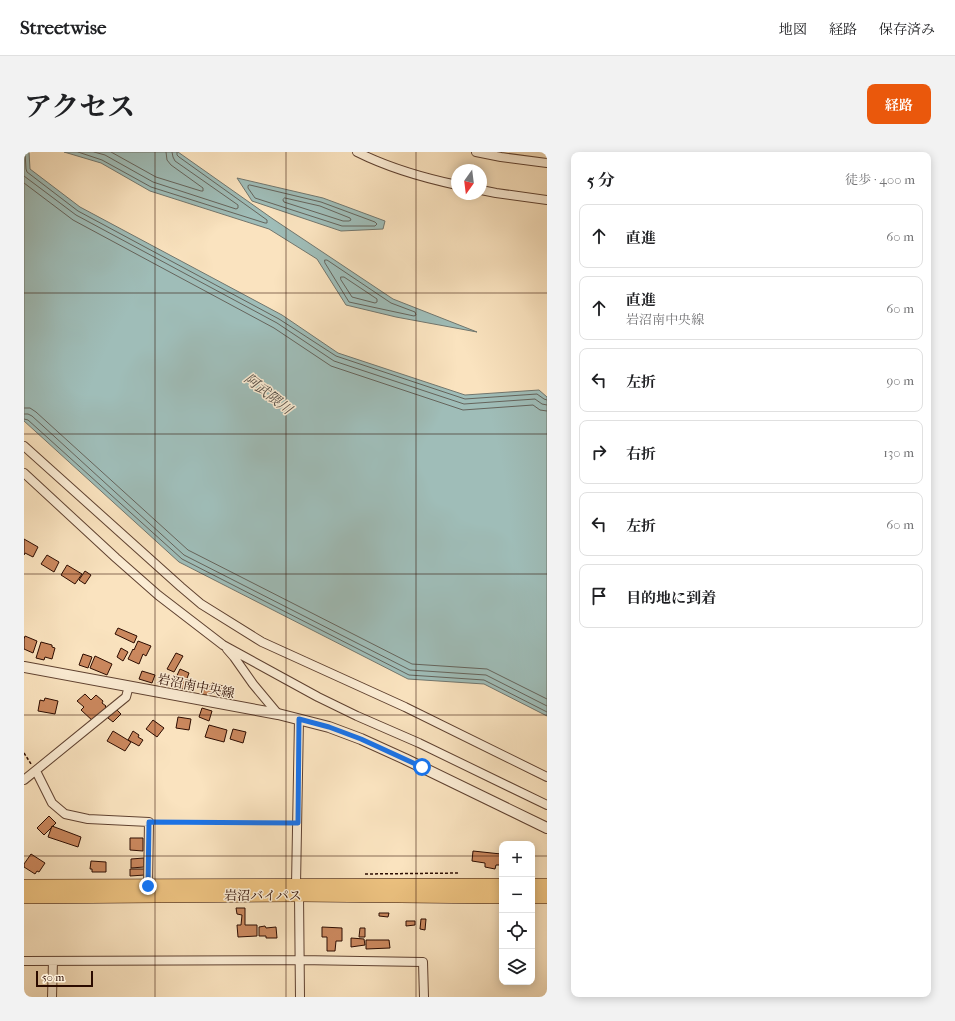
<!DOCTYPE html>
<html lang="ja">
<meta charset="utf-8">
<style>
body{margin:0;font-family:"IM FELL French Canon","Noto Serif JP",serif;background:#f2f2f2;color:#202124}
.controls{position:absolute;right:12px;bottom:12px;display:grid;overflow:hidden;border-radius:8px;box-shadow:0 2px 10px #0003}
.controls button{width:36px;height:36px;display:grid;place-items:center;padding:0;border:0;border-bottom:1px solid #e0e0e0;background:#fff;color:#202124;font:20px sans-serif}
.compass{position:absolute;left:427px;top:12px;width:36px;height:36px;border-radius:50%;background:#fff;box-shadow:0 2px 10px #0003;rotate:194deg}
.scale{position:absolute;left:12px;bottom:10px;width:57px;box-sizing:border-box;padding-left:4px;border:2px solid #2b0b00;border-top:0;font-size:11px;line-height:14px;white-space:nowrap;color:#2b0b00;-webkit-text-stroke:3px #fcedd5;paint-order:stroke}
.stop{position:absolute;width:12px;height:12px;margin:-9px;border:3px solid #1a73e8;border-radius:50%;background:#fff}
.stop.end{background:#1a73e8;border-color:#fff;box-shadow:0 1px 4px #0008}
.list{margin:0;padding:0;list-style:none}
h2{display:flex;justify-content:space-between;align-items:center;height:52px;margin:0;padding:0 16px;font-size:17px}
h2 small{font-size:13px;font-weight:400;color:#757577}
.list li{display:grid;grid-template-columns:26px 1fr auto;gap:12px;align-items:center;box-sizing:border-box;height:64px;margin:0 8px 8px;padding:0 8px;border:1px solid #e0e0e0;border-radius:8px}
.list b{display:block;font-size:15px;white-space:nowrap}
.list p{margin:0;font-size:13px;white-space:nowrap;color:#757577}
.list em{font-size:13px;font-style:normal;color:#757577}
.icon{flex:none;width:22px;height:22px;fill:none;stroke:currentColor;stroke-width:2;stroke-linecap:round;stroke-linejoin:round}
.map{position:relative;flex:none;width:523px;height:845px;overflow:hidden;border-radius:8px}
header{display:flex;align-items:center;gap:24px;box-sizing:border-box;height:56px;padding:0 20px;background:#fff;border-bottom:1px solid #e0e0e0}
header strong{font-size:19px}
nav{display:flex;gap:22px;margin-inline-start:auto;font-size:14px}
.intro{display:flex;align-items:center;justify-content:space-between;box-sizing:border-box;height:96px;padding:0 24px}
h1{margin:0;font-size:28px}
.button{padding:10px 18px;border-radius:8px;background:#ea580c;color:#fff;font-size:14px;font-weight:700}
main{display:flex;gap:24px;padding:0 24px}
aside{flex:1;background:#fff;border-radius:8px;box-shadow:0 2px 10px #0003}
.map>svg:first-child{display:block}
</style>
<header>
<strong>Streetwise</strong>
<nav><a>地図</a><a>経路</a><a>保存済み</a></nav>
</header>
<div class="intro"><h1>アクセス</h1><a class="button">経路</a></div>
<main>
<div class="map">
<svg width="523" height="845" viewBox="0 0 523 845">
<rect width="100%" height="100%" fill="#fae3bf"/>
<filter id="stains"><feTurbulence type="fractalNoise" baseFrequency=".005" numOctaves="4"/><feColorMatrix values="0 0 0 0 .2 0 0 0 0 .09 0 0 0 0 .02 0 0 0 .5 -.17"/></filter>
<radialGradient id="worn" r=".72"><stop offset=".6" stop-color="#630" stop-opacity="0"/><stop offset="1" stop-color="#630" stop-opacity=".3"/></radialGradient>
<path fill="#9fbdb8" stroke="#71766e" d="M0,0H5L6,17L56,55L258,163L314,201L441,243L515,238L523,245V564L460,532L384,527L155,410L0,269Z
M40,0H154L249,67L369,147L453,180L372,165L322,153L293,107L245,77L126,39L77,11Z
M213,26L299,46L361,69L359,77L317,79L228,49Z"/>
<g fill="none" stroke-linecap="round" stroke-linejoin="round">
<path stroke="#65645c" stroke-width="1" d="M1,0L2,17L3,20L54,59L255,167L312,204L441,247L513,242L520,247L523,248
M54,0L78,8L127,35L241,71H243V68L155,5L153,3V0
M70,0L81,3L129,30L212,57L214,56V53L151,9L149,5L148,0
M87,0L132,25L177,39H179V36L147,13L143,8L142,0
M0,24L52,63L253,171L310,209L440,252L511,247L518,252L523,253
M0,31L49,68L250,176L307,214L439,258L509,253L516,258L523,259
M226,33L297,50L351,70L353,72L351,74H318L231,46L224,36V34Z
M261,46L296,54L326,66L327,68L325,69H319L260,50L259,48Z
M301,108H303L367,151L391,160L392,163L390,164L325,150L301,111Z
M317,125H320L353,147V150L351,151L328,145L317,128Z
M0,256H6L12,260L164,398L388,512L463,517L523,547
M0,262H4L8,264L160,403L386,518L462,523L523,554
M0,267L4,268L158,407L385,523L460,528L523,560"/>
</g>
<path fill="#cb885e" stroke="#2b0b00" d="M0,387L14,395L9,405L1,401L0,403Z
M23,403L35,410L30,420L17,412Z
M43,413L58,422L51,432L37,423Z
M61,419L67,423L61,432L55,428Z
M94,476L113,484L110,491L91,482Z
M1,484L13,489L9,501L0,497V487Z
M114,489L127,494L122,504L119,502L115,512L104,507L109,497L110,498Z
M17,490L28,493V495L31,496L28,507L21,505L20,508L12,506Z
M97,496L104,500L99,509L93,505Z
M152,501L159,504L150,520L143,517Z
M59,502L68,505L64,516L55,513Z
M71,504L88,512L83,523L66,516Z
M156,517L165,521L159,537L149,532Z
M118,519L131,523L128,531L115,527Z
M188,531L199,534L197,543L187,540L186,544L178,542L180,533L187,534Z
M61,542L67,548L72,543L79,549L78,551L82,554L81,555L82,556L70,570L57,558L60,555L53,549Z
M21,546L34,549L31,562L14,559L16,548L20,549Z
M178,556L188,559L185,569L175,565Z
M92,557L97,562L89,570L84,566Z
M154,565L167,567L165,578L152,576Z
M129,568L140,576L133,585L122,577Z
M185,573L203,578L200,590L181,585Z
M209,577L222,580L219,591L206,587Z
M89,579L107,590L101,599L83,589Z
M109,579L115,583L114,585L119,588L115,594L104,588Z
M25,664L32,671L20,683L13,676Z
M28,674L57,685L54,695L24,685Z
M106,686H119V699L106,698Z
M449,699L477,702L476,713H472L471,717L461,715V711L448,709Z
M7,702L21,711L15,720L13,719L11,722L0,715V712Z
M120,706V715L107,716V707Z
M67,709L82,710V720H68V717H66Z
M106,717H121V723L106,724Z
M212,756H221V773H233V784L214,785L213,773H217L218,763L213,762Z
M355,761H365L364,765L355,764Z
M397,767H402L401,778L396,777Z
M382,769H391V773L382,774Z
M241,774L242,776L252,775L253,786H242V784H235V775Z
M298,775L318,776V789H312L311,799H303V785H298Z
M336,776H341V785H335Z
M327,786L340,787L341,793L327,795Z
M342,788H365L366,796L342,797Z"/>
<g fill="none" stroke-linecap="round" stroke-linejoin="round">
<g stroke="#5f4130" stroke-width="10">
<path id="minor" d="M333,0C363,15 400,26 433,33
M452,0L477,5L523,11
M457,38L472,41L523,48
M0,294L157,435L177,452L238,490L381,555L523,625
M0,321L92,406L134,443L199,493L294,545L333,564L395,591L523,653
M203,497L210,505L229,532L254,562
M12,619L28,651L41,662L64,667L125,670L124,734
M0,628L102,545L105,534
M272,733L275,567
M275,743L276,845
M0,809L275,808L399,810L400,845
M28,845L29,809"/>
</g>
<g stroke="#5f4130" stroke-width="12">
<path id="tertiary" d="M0,515L254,562L305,575L337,587L381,607L523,676"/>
</g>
<g stroke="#2b0b00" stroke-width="14">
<path id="trunk" d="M508,733H523
M0,734L478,733
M0,745L275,743L478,745
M508,745H523"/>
</g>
<path stroke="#2b0b00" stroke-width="1.5" stroke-dasharray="3 2" stroke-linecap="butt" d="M0,601L7,612
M133,670L266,671
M341,722L436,721"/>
<use href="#minor" stroke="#fcedd5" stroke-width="8"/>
<use href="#tertiary" stroke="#fcedd5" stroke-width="10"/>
<use href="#trunk" stroke="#edc280" stroke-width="13"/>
</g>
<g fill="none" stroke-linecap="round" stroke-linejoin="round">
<path stroke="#1a73e8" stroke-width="5" d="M124,734L125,670L274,671L275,567L305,575L337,587L398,615"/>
</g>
<path fill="none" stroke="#2b0b00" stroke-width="1" stroke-opacity="0.55" d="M131,0V845M262,0V845M392,0V845M0,141H523M0,282H523M0,422H523M0,563H523M0,704H478M508,704H523"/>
<g text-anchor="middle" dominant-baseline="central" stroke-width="3" stroke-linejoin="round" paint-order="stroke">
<g font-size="13" fill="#2b0b00" stroke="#fcedd5">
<text transform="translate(172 534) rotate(11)">岩沼南中央線</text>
<text x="239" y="743">岩沼バイパス</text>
</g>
<g font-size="14" font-style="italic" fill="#59524a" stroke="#fcedd5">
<text transform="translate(244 242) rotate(38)">阿武隈川</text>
</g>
</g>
<rect width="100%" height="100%" filter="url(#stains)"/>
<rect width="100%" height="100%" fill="url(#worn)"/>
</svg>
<div class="controls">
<button>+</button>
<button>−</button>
<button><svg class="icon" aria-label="locate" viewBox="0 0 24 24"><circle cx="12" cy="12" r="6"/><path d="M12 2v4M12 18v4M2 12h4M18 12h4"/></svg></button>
<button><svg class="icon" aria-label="layers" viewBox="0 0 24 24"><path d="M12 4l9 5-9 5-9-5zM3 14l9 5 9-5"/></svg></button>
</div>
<svg class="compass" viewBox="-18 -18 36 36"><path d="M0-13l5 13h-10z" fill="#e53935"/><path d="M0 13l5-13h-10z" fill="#757577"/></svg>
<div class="scale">50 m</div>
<div class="stop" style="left:398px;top:615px"></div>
<div class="stop end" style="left:124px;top:734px"></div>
</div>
<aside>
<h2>5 分<small>徒歩 · 400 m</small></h2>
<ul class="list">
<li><svg class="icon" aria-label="ahead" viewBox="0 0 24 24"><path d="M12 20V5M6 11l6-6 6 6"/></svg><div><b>直進</b></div><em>60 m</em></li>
<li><svg class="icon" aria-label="ahead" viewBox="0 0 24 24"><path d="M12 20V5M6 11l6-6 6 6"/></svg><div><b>直進</b><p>岩沼南中央線</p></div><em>60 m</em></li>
<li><svg class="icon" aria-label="left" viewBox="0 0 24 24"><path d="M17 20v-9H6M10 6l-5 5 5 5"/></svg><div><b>左折</b></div><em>90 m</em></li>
<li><svg class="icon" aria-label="right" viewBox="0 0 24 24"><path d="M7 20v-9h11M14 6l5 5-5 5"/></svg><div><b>右折</b></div><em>130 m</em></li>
<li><svg class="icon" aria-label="left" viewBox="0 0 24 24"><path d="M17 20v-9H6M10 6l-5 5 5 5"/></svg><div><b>左折</b></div><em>60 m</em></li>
<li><svg class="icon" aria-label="arrive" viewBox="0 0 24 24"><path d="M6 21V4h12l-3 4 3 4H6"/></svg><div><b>目的地に到着</b></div></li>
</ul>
</aside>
</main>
